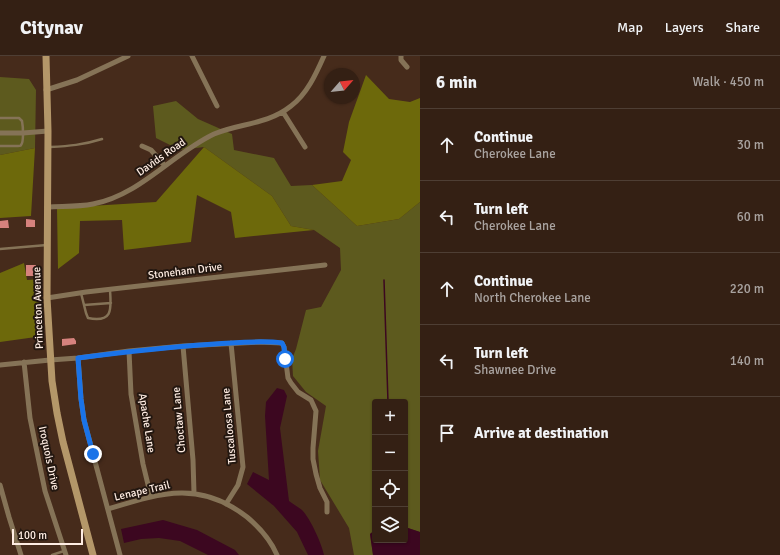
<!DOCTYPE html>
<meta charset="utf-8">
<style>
body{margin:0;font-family:Signika,sans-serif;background:#3f2d22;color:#f1f3f6}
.controls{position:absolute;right:12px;bottom:12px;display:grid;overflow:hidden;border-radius:4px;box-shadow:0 1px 3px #0004}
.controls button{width:36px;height:36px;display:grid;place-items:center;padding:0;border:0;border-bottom:1px solid #4e3e34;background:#342014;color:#f1f3f6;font:20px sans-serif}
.compass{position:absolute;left:324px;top:12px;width:36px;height:36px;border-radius:50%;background:#342014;box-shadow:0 1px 3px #0004;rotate:62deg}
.scale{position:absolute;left:12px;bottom:10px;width:71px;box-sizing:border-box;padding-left:4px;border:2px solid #ffede3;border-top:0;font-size:11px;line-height:14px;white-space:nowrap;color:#ffede3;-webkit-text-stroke:3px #231710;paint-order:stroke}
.stop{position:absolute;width:12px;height:12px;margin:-9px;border:3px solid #1a73e8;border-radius:50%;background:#fff}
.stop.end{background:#1a73e8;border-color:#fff;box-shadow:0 1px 4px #0008}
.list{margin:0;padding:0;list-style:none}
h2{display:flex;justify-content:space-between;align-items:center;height:52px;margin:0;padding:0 16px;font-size:17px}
h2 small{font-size:13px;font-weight:400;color:#a9a3a0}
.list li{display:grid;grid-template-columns:26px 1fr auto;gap:12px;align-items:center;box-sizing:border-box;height:72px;padding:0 16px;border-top:1px solid #4e3e34}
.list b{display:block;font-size:15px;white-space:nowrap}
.list p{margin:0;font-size:13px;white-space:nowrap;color:#a9a3a0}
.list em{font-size:13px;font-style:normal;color:#a9a3a0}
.icon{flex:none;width:22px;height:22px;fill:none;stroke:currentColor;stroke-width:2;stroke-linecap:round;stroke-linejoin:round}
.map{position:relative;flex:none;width:420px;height:499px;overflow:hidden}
header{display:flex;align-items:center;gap:24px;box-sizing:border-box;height:56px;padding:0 20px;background:#342014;border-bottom:1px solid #4e3e34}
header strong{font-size:19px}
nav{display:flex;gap:22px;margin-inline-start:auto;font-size:14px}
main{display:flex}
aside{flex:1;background:#342014}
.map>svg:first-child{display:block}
</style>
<header>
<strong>Citynav</strong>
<nav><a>Map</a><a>Layers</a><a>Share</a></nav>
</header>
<main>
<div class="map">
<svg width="420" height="499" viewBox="0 0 420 499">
<rect width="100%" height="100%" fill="#462b1b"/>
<path fill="#5d5a1e" d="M0,21L29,23L36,34L35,92L0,99Z
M176,45L198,63L232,78L234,94L274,102L291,130L312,129L357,170L399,163L420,146V476L405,471V346H375V474L370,478L373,499H354L349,472L320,424L318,395L326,350L306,336L293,320L292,303L296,293L306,254L321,251L341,214L340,192L314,174L291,170L272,140L204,91L180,94L156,82L153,50Z"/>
<path fill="#6d690b" d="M366,19L389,43L410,46L420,42V146L399,163L357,170L312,129L342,125L351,104L343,96L349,66Z
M204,91L272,140L291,170L314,174L235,182L231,156L197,139L191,186L124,194L122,164L80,165L79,197L58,213L57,152L156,146Z
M35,92L31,160L0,162V99Z
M24,207L27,224L41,223L43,280L0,286V217Z"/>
<path fill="#3c0720" d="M277,332L284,334L287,340L280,372L289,445C293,448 298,451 302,454C310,462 322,488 324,499H308L297,476L274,450L247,428L253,416L269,424L265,360L266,346Z
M163,464L197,474L235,494L239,499H208L180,485L159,482L141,483L124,487L121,473Z
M405,471L420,476V499H373L370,478L375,474V484H405Z"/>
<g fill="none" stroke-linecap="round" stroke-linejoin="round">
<path stroke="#3c0720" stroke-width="1.5" d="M384,224L388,346"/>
</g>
<path fill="#d6827d" d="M26,163L35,164V171H26Z
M8,164L9,172H0V165Z
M26,209H36V216H37V220H26Z
M74,282L76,285V288L62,290V283Z"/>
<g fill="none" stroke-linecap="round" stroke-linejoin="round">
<path stroke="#857357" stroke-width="2.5" d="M0,62H19L22,65C23,70 24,86 21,89C21,90 19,90 18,90H0
M50,91C69,90 83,89 102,83
M0,193L47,189
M81,237L86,257L88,262C114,267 111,252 110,234
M84,249L111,247
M52,499L64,495"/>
<path stroke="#857357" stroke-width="5" d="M192,0L217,50
M401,0V4L407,11
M46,34L77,24L128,0
M283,56L305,91
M0,77H23L48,75
M142,90L151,94L165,110
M47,151C62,150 78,151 93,148C140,139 172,98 214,78C240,67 267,69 291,50C307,38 316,18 324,0
M47,242L86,236L325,209
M183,290L193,404L194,437
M129,295L131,338L143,408L151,441
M78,302L81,343L84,364L93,398L120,499
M24,306L30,362L45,435L66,499
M0,309L50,304L78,302L129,295L183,290L259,286L282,287L284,291L288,322L291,327L298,336L311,344L316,355L313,392V403L316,418L320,432L327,446V456
M0,429L9,461L21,499
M226,448L238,429L243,411L231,287
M108,453C161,437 199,424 247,461C259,471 271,485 277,499"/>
<path stroke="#b49769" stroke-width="7" d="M46,0L48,75L47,242L52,325L57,357L63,386L93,499"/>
</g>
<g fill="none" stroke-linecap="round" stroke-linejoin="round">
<path stroke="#1a73e8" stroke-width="5" d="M93,398L84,364L81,343L78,302C124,296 169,291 215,288C237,287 260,284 282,287L284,291L285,303"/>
</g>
<g text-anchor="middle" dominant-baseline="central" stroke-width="4" stroke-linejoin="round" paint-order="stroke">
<g font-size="11" fill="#ffede3" stroke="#231710">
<text transform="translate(161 101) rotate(-35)">Davids Road</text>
<text transform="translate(185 215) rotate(-7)">Stoneham Drive</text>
<text transform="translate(38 252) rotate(-92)">Princeton Avenue</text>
<text transform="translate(179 364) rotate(-95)">Choctaw Lane</text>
<text transform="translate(147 367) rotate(81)">Apache Lane</text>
<text transform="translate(229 370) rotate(-95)">Tuscaloosa Lane</text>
<text transform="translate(49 402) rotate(78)">Iroquois Drive</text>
<text transform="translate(142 435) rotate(-13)">Lenape Trail</text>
</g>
</g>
</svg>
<div class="controls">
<button>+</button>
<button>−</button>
<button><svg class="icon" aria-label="locate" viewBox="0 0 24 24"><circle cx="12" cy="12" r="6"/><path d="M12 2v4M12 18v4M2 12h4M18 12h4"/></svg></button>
<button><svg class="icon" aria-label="layers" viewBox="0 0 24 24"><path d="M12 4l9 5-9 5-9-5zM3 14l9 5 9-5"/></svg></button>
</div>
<svg class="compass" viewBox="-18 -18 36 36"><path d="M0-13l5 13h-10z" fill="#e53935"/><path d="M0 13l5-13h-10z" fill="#a9a3a0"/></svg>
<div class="scale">100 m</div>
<div class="stop" style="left:285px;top:303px"></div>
<div class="stop end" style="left:93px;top:398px"></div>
</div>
<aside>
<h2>6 min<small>Walk · 450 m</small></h2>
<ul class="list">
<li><svg class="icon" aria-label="ahead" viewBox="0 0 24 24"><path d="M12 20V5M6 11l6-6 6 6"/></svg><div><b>Continue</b><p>Cherokee Lane</p></div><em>30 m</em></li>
<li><svg class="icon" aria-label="left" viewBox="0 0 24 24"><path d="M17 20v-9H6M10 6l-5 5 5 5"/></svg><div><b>Turn left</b><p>Cherokee Lane</p></div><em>60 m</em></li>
<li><svg class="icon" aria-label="ahead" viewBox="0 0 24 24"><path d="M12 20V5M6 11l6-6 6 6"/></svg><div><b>Continue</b><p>North Cherokee Lane</p></div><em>220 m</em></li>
<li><svg class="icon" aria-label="left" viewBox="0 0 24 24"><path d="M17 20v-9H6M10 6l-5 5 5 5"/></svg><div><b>Turn left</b><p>Shawnee Drive</p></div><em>140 m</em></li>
<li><svg class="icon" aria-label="arrive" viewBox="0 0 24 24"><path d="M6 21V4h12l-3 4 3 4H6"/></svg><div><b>Arrive at destination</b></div></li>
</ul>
</aside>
</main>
